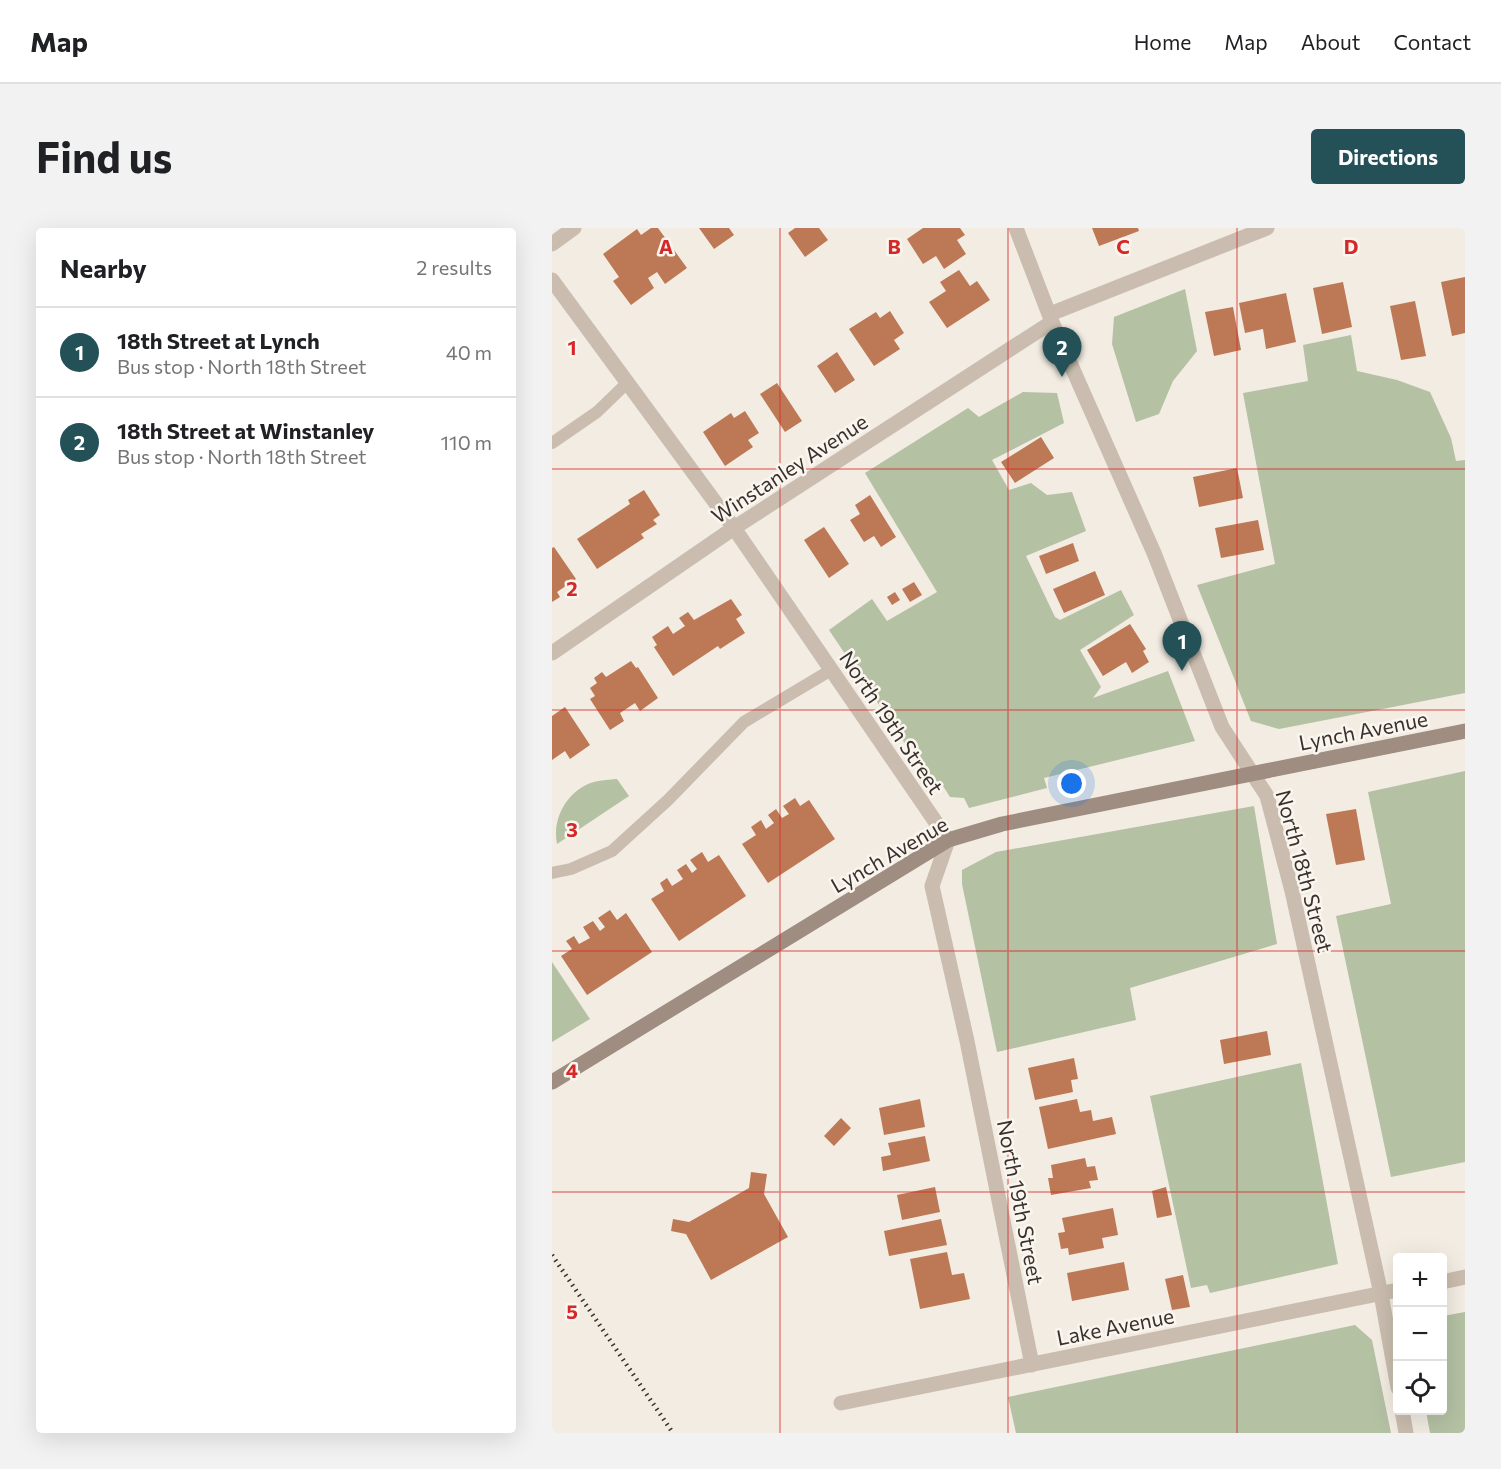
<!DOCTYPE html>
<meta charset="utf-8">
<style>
body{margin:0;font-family:Commissioner,sans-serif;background:#f2f2f2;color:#202124}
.controls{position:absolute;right:18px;bottom:18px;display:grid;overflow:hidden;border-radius:6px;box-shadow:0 6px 24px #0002}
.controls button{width:54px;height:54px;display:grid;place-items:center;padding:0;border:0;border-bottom:2px solid #e0e0e0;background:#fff;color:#202124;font:30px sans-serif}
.you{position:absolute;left:520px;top:556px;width:21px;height:21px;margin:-15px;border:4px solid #fff;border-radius:50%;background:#1a73e8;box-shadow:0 0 0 9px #1a73e833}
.badge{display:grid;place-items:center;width:39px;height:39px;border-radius:50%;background:#245058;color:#fff;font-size:20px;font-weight:700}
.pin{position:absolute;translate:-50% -50px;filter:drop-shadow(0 2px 3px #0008)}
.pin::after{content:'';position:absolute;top:32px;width:21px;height:18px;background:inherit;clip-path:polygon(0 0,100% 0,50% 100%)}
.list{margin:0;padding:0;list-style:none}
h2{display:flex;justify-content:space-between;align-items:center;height:78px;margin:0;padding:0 24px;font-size:26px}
h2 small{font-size:20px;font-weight:400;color:#757577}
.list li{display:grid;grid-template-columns:39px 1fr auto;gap:18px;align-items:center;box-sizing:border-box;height:90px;padding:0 24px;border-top:2px solid #e0e0e0}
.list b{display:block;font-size:22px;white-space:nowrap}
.list p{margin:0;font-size:20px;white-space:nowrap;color:#757577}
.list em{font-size:20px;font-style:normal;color:#757577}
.icon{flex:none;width:33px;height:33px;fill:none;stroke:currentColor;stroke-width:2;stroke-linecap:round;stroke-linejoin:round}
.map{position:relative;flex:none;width:913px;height:1205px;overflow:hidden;border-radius:6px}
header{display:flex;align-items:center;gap:36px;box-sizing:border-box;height:84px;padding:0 30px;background:#fff;border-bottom:2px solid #e0e0e0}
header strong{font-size:28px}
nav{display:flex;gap:33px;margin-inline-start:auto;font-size:21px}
.intro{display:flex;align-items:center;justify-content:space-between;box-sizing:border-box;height:144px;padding:0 36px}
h1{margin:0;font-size:42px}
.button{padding:15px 27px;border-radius:6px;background:#245058;color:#fff;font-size:21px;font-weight:700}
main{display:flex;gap:36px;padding:0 36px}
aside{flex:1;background:#fff;border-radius:6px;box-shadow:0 6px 24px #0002}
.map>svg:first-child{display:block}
</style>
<header>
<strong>Map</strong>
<nav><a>Home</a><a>Map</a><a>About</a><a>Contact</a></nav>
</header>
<div class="intro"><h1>Find us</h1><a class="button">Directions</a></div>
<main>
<aside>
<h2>Nearby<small>2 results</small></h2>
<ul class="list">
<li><span class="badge">1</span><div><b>18th Street at Lynch</b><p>Bus stop · North 18th Street</p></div><em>40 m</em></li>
<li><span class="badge">2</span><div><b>18th Street at Winstanley</b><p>Bus stop · North 18th Street</p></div><em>110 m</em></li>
</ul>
</aside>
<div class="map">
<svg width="913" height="1205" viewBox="0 0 913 1205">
<rect width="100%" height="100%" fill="#f2ece2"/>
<path fill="#b4c1a3" d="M633,61L645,123L621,153L607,186L584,194L560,116L562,89Z
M799,107L805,143L845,152L878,164L899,210L904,233L913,232V465L727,501L699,493L645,357L723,336L691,165L756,153L751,117Z
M471,164L505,165L512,195L440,232L457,262L479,255L495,267L520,264L534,303L474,328L503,389L508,392L569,362L582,387L528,422L549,459L541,470L616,443L643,513L492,550L495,560L417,580L412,570L398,569L391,558L384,562L277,402L320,371L335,393L385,364L313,245L416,180L427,189Z
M913,543V934L839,949L784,688L839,676L816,564Z
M65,551L77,568L5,616C0,591 14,566 36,556C45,552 55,552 65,551Z
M702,578L725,716L578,760L584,792L445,824L410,656V642L444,624Z
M0,734L38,791L0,814Z
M749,835L786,1036L658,1065L655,1057L639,1060L598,868Z
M913,1084V1205H878L874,1183L890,1182L891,1088Z
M803,1097L820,1112L839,1205H464L456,1169Z"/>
<path fill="#bd7856" d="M99,0H106L135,40L113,56L105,44L96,50L102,60L79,77L61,53L67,49L51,26L85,1L89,7Z
M147,0H177L182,7L162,21Z
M243,0H267L276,12L253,29L236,5Z
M371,0H408L413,7L405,12L414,26L392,41L384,28L371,36L355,11Z
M540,0H586L587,3L547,18Z
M407,42L418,58L425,53L438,72L395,100L377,74L394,63L388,54Z
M913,49V105L900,108L889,54Z
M791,54L800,99L770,106L761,60Z
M734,65L744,114L714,121L711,101L693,105L687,75Z
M863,73L874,128L849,132L838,78Z
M681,79L689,122L662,128L653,84Z
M338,83L352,105L342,112L348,121L322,138L297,101L324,84L328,90Z
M285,124L303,152L283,165L265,138Z
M225,155L250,193L233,204L208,166Z
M193,183L207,205L196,212L201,219L173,238L151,204L179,185L182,190Z
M489,209L502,230L463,255L449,234Z
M685,240L691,270L647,279L641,249Z
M92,262L108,287L101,292L105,296L89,306L92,310L45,341L25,311L78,276L76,272Z
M318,267L344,309L329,319L322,308L312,314L298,292L308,286L303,277Z
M706,292L712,322L669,330L663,300Z
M272,299L297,336L277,350L252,312Z
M521,315L527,333L494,346L487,328Z
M2,319L24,351L5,364L8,369L0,374V320Z
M543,343L553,367L512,385L501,361Z
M362,354L370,367L358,374L350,361Z
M343,364L348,372L340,377L335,369Z
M179,371L190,387L184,391L193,405L168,421L166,418L121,448L102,419L105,417L100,409L116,398L121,406L133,398L127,390L136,384L142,392Z
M578,396L594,421L591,423L597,434L580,445L574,434L551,448L535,422Z
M79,433L84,440L86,439L106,470L88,483L83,475L68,485L72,493L58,502L38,471L43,468L38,460L45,455L42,450L50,444L54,449Z
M13,479L38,517L18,531L13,523L0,532V488Z
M243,570L248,578L257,572L283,611L216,655L190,616L204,607L199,599L209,592L214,601L222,595L216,587L224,581L230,590L237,586L231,578Z
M804,581L813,632L784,637L774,586Z
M150,624L156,634L167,627L194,668L127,713L99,671L112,663L108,655L115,650L120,658L131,651L125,642L134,636L140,645L145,641L138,632Z
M58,682L65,692L74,685L100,724L35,767L9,728L20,721L14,713L22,708L27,716L38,710L31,699L41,693L48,703L53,699L46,690Z
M715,803L719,827L672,836L668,812Z
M522,830L526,851L519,852L521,864L483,872L476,840Z
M368,871L373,899L332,907L327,880Z
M525,871L528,884L539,882L541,893L560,889L564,906L496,921L487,879Z
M289,890L299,900L282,918L272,908Z
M373,908L378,933L331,943L329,929L339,927L336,915Z
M533,930L535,939L543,938L546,952L537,953L539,960L499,967L496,950H501L499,937Z
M199,944L215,946L212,966L236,1009L159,1052L134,1006L119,1003L121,991L137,994L197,960Z
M383,959L388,984L350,992L345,967Z
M614,959L620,987L605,990L600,963Z
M561,980L566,1007L550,1010L552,1020L517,1027L516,1020L509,1021L506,1005L513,1004L510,990Z
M389,991L395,1017L337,1028L332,1003Z
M395,1024L400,1047L412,1045L418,1071L368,1081L358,1031Z
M572,1034L577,1062L520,1073L515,1045Z
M631,1047L638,1079L620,1082L613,1051Z"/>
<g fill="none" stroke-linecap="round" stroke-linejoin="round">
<path stroke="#cabdaf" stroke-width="12" d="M0,215L45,184L75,155
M0,645L19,641L60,623L116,572L192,494L279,442"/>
<path stroke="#cabdaf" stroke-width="15" d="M464,0L500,94L602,325L670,499L715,568L740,663L829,1066L846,1160
M0,16L22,0
M0,52L182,300L396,612L380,658L415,813L480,1137
M498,86L715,0
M0,425L182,300L500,94
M890,1054L913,1049
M289,1175L846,1062
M850,1182L854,1205"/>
<path stroke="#9e8d80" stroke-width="15" d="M0,854L396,612L450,596L913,503"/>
<path stroke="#39312c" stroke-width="4.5" stroke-dasharray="1.5 4.5" stroke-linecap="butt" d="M0,1027L121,1205"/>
</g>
<path fill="none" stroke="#d62828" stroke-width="1.5" stroke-opacity="0.55" d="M228,0V1205M456,0V1205M685,0V1205M0,241H913M0,482H913M0,723H913M0,964H913"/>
<g text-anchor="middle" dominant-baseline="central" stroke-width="5" stroke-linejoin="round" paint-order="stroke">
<g font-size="21" fill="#39312c" stroke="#faf6ef">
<text transform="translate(237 240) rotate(-33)">Winstanley Avenue</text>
<text transform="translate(340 494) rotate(56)">North 19th Street</text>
<text transform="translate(811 502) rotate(-11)">Lynch Avenue</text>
<text transform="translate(337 626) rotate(-30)">Lynch Avenue</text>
<text transform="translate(753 643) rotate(75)">North 18th Street</text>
<text transform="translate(469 974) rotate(79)">North 19th Street</text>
<text transform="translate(563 1098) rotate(-11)">Lake Avenue</text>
</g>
</g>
<g font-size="20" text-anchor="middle" font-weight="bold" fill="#d62828" stroke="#faf6ef" stroke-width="5" stroke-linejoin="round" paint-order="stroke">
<text x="114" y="26">A</text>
<text x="342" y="26">B</text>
<text x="571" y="26">C</text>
<text x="799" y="26">D</text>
<text x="20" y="127">1</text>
<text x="20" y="368">2</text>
<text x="20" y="609">3</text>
<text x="20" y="850">4</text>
<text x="20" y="1091">5</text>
</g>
</svg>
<div class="controls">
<button>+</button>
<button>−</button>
<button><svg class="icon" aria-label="locate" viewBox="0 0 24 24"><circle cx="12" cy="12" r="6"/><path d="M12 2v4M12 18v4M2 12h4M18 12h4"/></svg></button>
</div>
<div class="you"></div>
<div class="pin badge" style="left:630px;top:443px">1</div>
<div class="pin badge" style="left:510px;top:149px">2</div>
</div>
</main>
